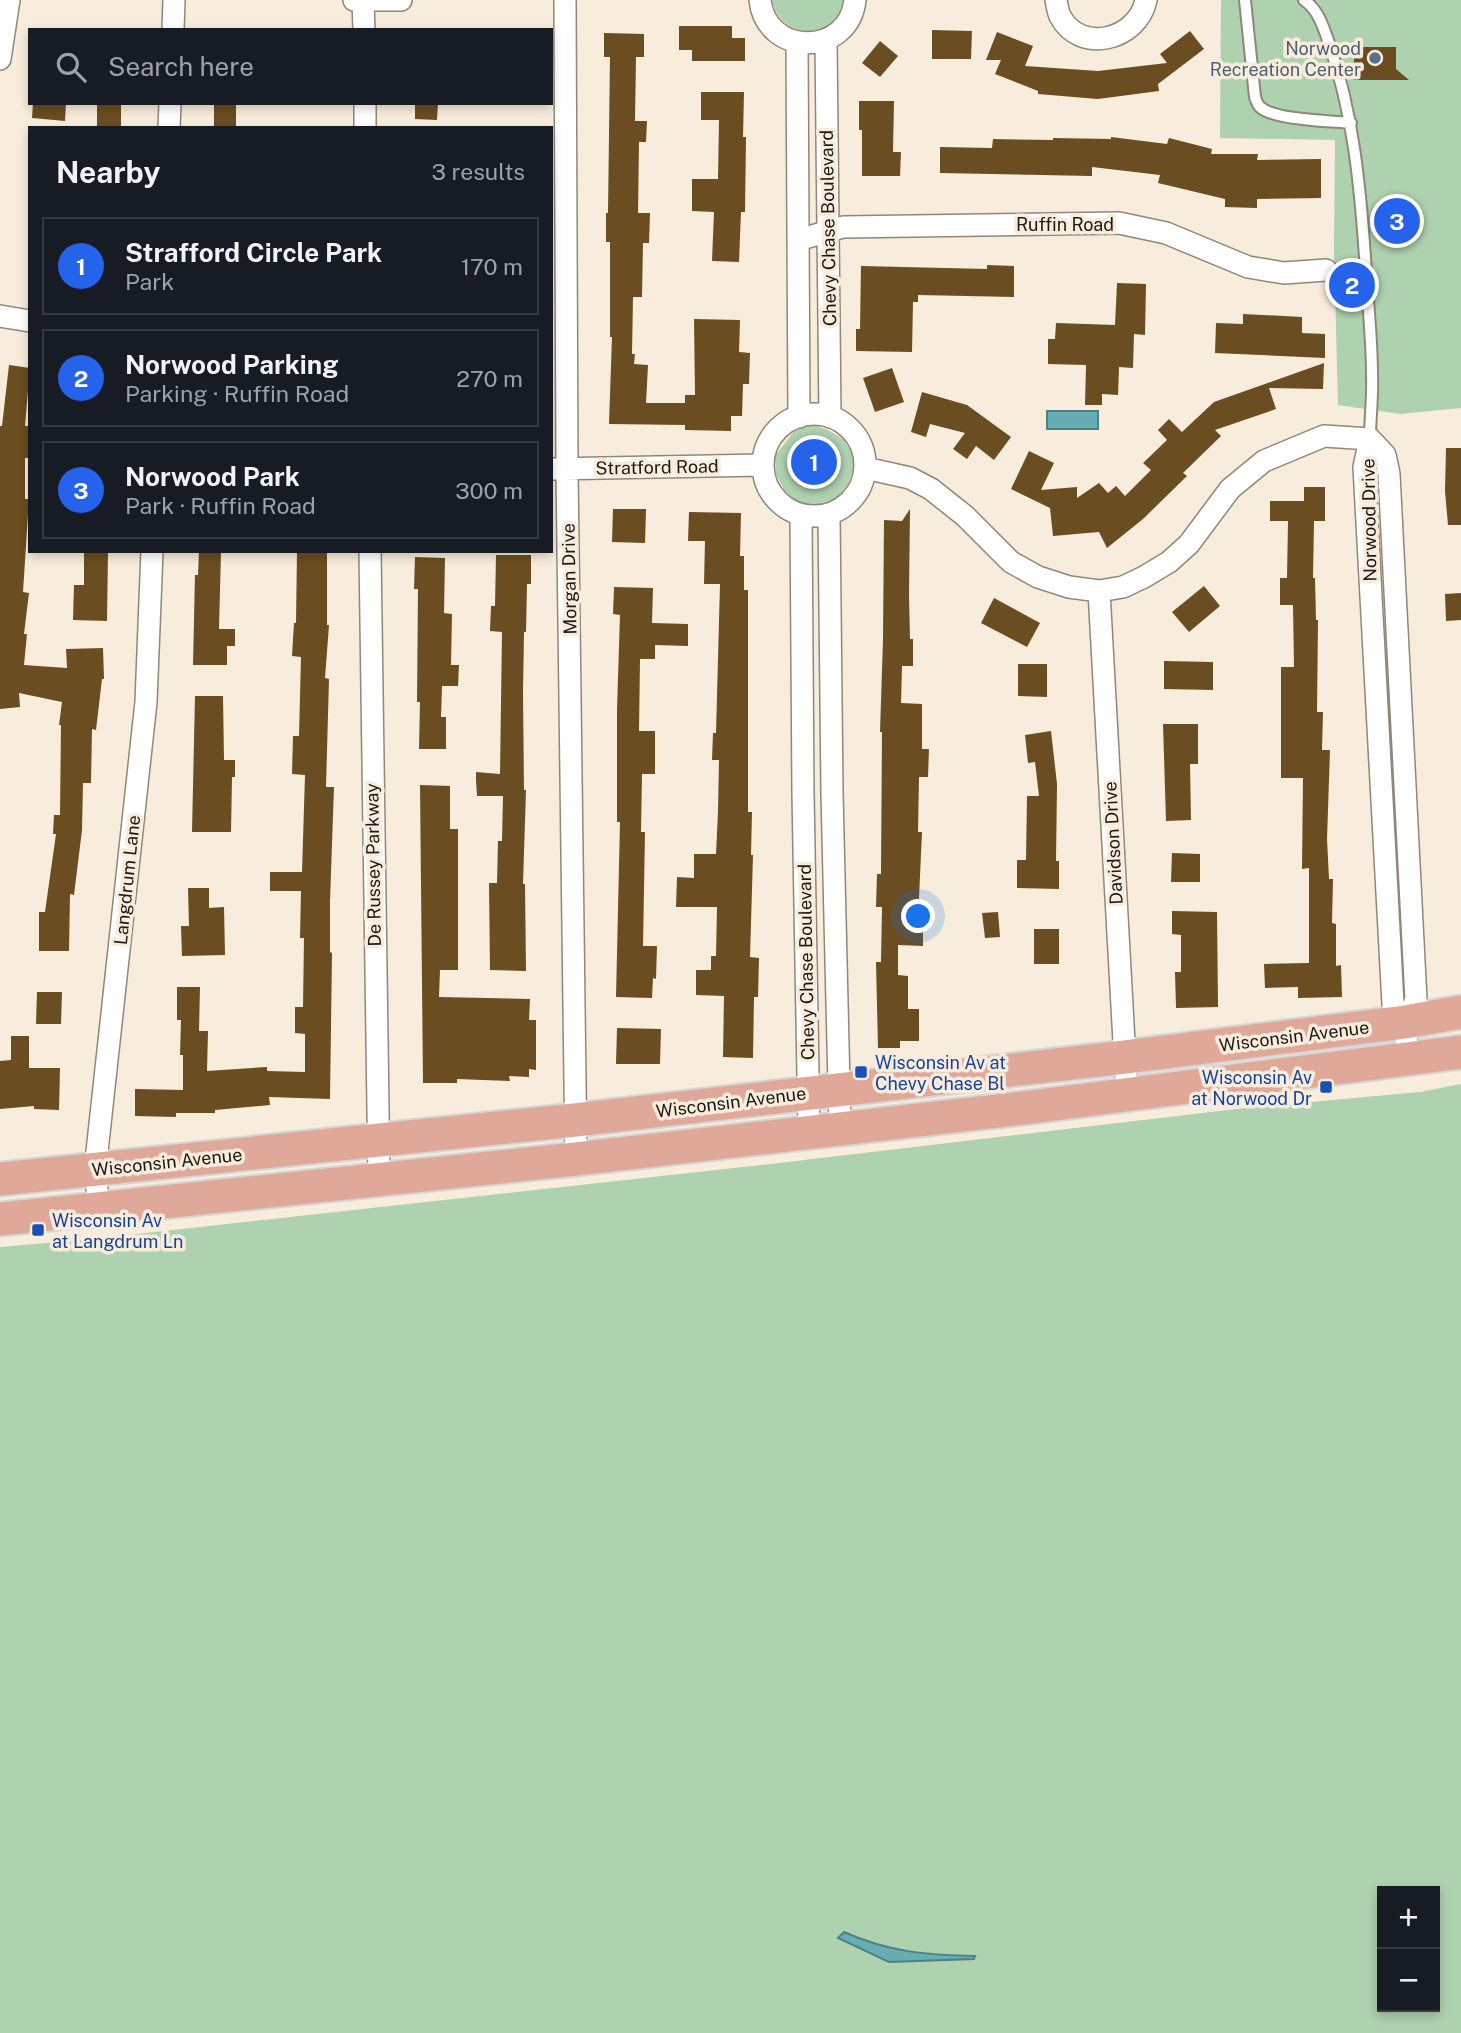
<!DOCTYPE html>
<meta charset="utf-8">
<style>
body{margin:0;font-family:"Public Sans",sans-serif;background:#242831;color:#f1f3f6}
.controls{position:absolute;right:21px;bottom:21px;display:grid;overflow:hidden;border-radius:0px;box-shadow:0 4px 10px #0003}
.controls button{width:63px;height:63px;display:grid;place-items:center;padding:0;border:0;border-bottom:2px solid #363941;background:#171b24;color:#f1f3f6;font:35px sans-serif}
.you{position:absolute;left:919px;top:917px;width:24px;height:24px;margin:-18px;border:5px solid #fff;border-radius:50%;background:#1a73e8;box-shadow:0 0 0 10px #1a73e833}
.badge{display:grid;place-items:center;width:46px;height:46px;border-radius:50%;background:#2563eb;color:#fff;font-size:23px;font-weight:700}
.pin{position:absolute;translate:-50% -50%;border:4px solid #fff;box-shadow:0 2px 7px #0006}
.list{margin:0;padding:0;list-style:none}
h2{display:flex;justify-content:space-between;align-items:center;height:91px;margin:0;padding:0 28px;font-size:30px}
h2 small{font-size:23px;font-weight:400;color:#9ea1a6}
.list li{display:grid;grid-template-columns:46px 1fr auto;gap:21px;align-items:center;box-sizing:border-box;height:98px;margin:0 14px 14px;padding:0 14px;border:2px solid #363941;border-radius:0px}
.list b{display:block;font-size:26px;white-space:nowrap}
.list p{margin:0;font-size:23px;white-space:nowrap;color:#9ea1a6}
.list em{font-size:23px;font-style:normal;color:#9ea1a6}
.icon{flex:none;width:38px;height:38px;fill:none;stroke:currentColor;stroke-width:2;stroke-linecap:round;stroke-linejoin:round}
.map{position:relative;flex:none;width:1461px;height:2033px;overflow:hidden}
.search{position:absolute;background:#171b24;box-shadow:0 4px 10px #0003;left:28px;top:28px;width:525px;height:77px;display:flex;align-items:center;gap:18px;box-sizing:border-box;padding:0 24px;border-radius:0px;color:#9ea1a6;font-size:26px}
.panel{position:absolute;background:#171b24;box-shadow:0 4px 10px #0003;left:28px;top:126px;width:525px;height:427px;border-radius:0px}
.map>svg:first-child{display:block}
</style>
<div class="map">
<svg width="1461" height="2033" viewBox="0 0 1461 2033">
<rect width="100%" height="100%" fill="#f8ecdc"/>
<path fill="#aed1af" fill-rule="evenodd" d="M772,0H846C839,42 780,41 772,0Z
M1221,0H1461V408L1400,414L1338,405L1334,249L1335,140L1220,138Z
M813,425L828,430L843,439L852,453L854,469L847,486L835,499L816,504L799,503L784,490L776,474L775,456L795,430Z
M1461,1084V2033H0V1247L92,1239L761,1165L1245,1108L1420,1092ZM1382,1891H1435V2007H1382Z"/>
<path fill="#66aeb4" stroke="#508184" stroke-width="2" d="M1047,411H1098V429H1047Z
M844,1932C889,1952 926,1955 975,1956L974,1959L889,1962L838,1938Z"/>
<path fill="#6a4d20" d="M679,26H732V38H745V61H692V50H679Z
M932,30L972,31L971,59H932Z
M1190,31L1204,49L1158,84L1159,91L1098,99L1038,94V91L995,74L1001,60H986L997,32L1033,46L1025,66L1098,71L1167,63L1160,54Z
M604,33L644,34V57H636L635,121H647L646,142H639L638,213H650L649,243H643L642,297H633L632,354H635L634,364L648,365L646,403H685V395H695L694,319L740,320L739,352L750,353L749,384H743L742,416H731V431L685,430V425L609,424L612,337H610V242H606V213H608L610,57H604Z
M880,41L898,56L880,77L862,63Z
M1354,47H1396V69L1409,80H1354Z
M701,92H744L743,137H746L745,212H741L739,262L712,261L714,212L692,211V179H718L719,120H701Z
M859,101H894L893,152H901L900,176H862V130H859Z
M33,103H66L65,121L32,118Z
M97,103H121V127H97Z
M214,103H236V128H214Z
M415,103H438L437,120L415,119Z
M1111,137L1167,144L1169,138L1212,149L1211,154H1258L1257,160L1321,159V198L1257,199V208L1225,207V199L1158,183L1160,175L1092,167V176L940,173V147L992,148L993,139L1053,140V138L1111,139Z
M987,265L1014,266V297L918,295V302H913L912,352L856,351V329H860L861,266L987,269Z
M1117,283L1146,284L1145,335L1134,334L1133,368L1119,367L1118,395L1102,394V405H1085L1086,365L1048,364V339H1055L1056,323L1115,325Z
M1243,314L1302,317V333L1325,334V358L1215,353L1216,323L1243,324Z
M1324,363L1323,389L1269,388L1276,409L1215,430L1221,436L1183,473L1187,476L1143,519L1107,548L1099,532L1053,536L1050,508L1011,489L1029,451L1054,463L1041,490L1077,487V498L1099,483L1108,493L1116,486L1125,496L1151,470L1143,463L1167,440L1158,430L1169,419L1182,432L1214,402Z
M9,365L30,368L25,426H30V458H25V499H30V514H28L23,592L29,593L24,634H27L24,665L67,668L66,649L103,648L104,679H102L96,730L92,729L91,783H83L82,830L74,895L70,894L69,951H39V912H45L56,834H53L54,815H60L61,725H59L62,702L19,693L20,707L0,709V426H2Z
M892,368L904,402L875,412L863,378Z
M922,392L967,405L1011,437L994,460L976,446L967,459L953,449L965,433L930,424L926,437L911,432Z
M1446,448H1461V525H1448L1445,491Z
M1304,487H1325V521H1314L1313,578H1315L1316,620H1318L1317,712H1323L1322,750H1330L1327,839L1329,879H1333L1332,923L1336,924V966L1341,965L1342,997L1298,998V987L1265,988L1264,964L1309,963V868L1302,869L1303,778H1281V667H1294L1293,605H1280V578H1287L1288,521H1270V501H1304Z
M613,509H646L645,543L612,542Z
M910,509L909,595L910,639H913V666H902L901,703L922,704V749H929L928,777H919L918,832H922L918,920H923V946L898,945V975L908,976V1009H919V1041H900V1048H878L876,962H881L882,907H876L877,874H881L882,732H880L883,639L884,520L902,521Z
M689,512L741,513L740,556H744V590H748V812H752L751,855H753L750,957L759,958L758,997H754L753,1058L723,1057L724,996L696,995V970H711V956H716L717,907H676L677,877L694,878V854H716L718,812L719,760H712L713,733H716L720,584H704L705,541H688Z
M84,551H108L107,621L73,620L74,585H84Z
M199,551H221L219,629H235V646H227V665H193L195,575H198Z
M297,551H327V625H329L325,678L329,679L326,787H334L330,901V952L332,953L330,1099L269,1097L270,1105L215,1110V1113H176V1117L135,1116V1089L183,1090V1055H180L181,1020H177V987H200L199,1031H208L207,1071L267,1067V1071L305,1072V1034L295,1033V1007H303L304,938H300L301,891H270V872H302L305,775L292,774L293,736H299L301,657L292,656L294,623H296Z
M496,555H531V584H527L526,632H524L523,692L524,790H526L523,884H525L526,971L490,970L489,883H497L498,841H502L503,796H477L476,780V772L500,774L502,632L490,631L491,606H495Z
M415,557L445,558L444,613L452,614L451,665H459L458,686H442L441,717H446V749H419L420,702H417L418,589H414Z
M1204,586L1220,606L1189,632L1172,612Z
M614,587L653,588L652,623L688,624V646L655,645V659H640L639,731H655V774H642L641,832H645L643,946H657L656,979L653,978L652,998L616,997L620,822H617V709L620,615L613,614Z
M1461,593V620L1446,621L1445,594Z
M994,598L1040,623L1027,647L981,623Z
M1164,661L1213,662V690L1164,689Z
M1018,664H1047V697L1018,696Z
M195,696H223L224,760H235V777H232L231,832H192Z
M1163,724H1198V764H1190L1191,820L1166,821Z
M1051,731L1057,784L1056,861H1059V889L1017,888V860H1026L1027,796H1039L1035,762L1028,763L1025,735Z
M420,785L450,786V829H458V970H440L439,997L530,999L529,1020H536V1070L529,1069V1077L509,1076L510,1081L457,1079V1083H423Z
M1172,853L1200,854V882H1171Z
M188,888H209V908L224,907L225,955L182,956L181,926H189Z
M1172,911L1217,912L1218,1007L1176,1008L1175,972H1181V935L1172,934Z
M998,912L1000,937L985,938L982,913Z
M1034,929H1059V964H1034Z
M37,992H62L61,1024H36Z
M617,1028L661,1029L660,1064H616Z
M11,1036H29V1068H60L59,1110L34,1109V1106L0,1109V1061L11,1060Z"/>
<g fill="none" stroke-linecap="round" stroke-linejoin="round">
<g stroke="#918778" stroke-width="14">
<path id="lane" d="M1245,0L1255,97C1256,100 1258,105 1260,107C1274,120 1331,121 1351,123
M1304,0C1319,10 1324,29 1330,46C1353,114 1360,184 1365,257C1367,296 1372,335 1372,375C1373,396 1370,418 1370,439"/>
</g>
<g stroke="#918778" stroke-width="24">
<path id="street" d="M354,0H401
M363,0L364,30
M565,0L567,470L576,1159
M760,0C766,57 849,57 855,0
M1056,0C1057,5 1058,12 1060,16C1080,55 1138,40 1146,0
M173,30L174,0
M826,40L830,417
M797,42L799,417
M0,59L9,0
M365,103V128
M169,128L170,103
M798,240L843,227L1119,223L1166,233L1248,267L1284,273L1326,270
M0,316L30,321
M763 465a51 51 0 1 1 102 0a51 51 0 1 1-102 0Z
M1370,439L1364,467L1393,1004L1405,1022L1408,1059
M1370,439L1385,455L1389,474L1416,1000L1405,1022
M865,468L910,478L931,489L965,516L1011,562L1038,577L1069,587L1099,591L1123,587L1144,577L1169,562L1189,544L1230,489L1264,461L1324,436L1370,439
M551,469L763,465
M801,515L803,793L809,1131
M829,515L832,793L840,1128
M370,551L379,1179
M1099,591L1127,1096
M99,1208L95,1170L146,702L152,551"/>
</g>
<g stroke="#d6d6d5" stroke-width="37">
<path id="primary" d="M0,1179L575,1120L1125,1057L1405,1022L1461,1012
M0,1219L576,1159L1015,1109L1461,1052"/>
</g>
<use href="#lane" stroke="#fff" stroke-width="10"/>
<use href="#street" stroke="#fff" stroke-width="21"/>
<use href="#primary" stroke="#dfa899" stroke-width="33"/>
</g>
<circle fill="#5c6f8a" stroke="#f8ecdc" stroke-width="2.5" cx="1375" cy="58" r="7"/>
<g fill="#1a4fb4" stroke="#f8ecdc" stroke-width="2.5">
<rect x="854" y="1065" width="14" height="14" rx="3.5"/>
<rect x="1319" y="1080" width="14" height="14" rx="3.5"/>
<rect x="31" y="1223" width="14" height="14" rx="3.5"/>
</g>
<g text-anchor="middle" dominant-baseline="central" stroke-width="7" stroke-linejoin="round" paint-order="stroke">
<g font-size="18" fill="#4e5e75" stroke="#f8ecdc" text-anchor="end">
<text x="1361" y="48">Norwood<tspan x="1361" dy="21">Recreation Center</tspan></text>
</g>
<g font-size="18" fill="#1d1913" stroke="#f8ecdc">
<text x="1065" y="224">Ruffin Road</text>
<text transform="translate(828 228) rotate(-91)">Chevy Chase Boulevard</text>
<text transform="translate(657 467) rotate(-1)">Stratford Road</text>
<text transform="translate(1369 520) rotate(-91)">Norwood Drive</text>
<text transform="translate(569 579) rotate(-91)">Morgan Drive</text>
<text transform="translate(1113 843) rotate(-93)">Davidson Drive</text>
<text transform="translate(373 865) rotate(-91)">De Russey Parkway</text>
<text transform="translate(127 880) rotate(-84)">Langdrum Lane</text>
<text transform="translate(806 962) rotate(-91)">Chevy Chase Boulevard</text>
<text transform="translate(1294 1036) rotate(-7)">Wisconsin Avenue</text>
<text transform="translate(731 1102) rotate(-7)">Wisconsin Avenue</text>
<text transform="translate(167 1162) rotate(-6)">Wisconsin Avenue</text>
</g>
<g font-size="18" fill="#164399" stroke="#f8ecdc" text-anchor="start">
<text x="875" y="1062">Wisconsin Av at<tspan x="875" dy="21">Chevy Chase Bl</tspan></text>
<text x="1312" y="1077" text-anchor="end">Wisconsin Av<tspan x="1312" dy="21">at Norwood Dr</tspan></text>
<text x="52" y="1220">Wisconsin Av<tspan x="52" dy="21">at Langdrum Ln</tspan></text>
</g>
</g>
</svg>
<div class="controls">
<button>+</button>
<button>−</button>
</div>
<div class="you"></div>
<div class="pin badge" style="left:814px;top:462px">1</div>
<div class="pin badge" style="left:1352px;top:285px">2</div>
<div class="pin badge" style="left:1397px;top:221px">3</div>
<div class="search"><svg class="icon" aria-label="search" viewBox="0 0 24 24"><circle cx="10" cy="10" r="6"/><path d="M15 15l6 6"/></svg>Search here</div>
<section class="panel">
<h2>Nearby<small>3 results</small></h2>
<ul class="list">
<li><span class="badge">1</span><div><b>Strafford Circle Park</b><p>Park</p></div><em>170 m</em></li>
<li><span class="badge">2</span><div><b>Norwood Parking</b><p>Parking · Ruffin Road</p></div><em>270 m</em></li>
<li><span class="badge">3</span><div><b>Norwood Park</b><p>Park · Ruffin Road</p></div><em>300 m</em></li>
</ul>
</section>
</div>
